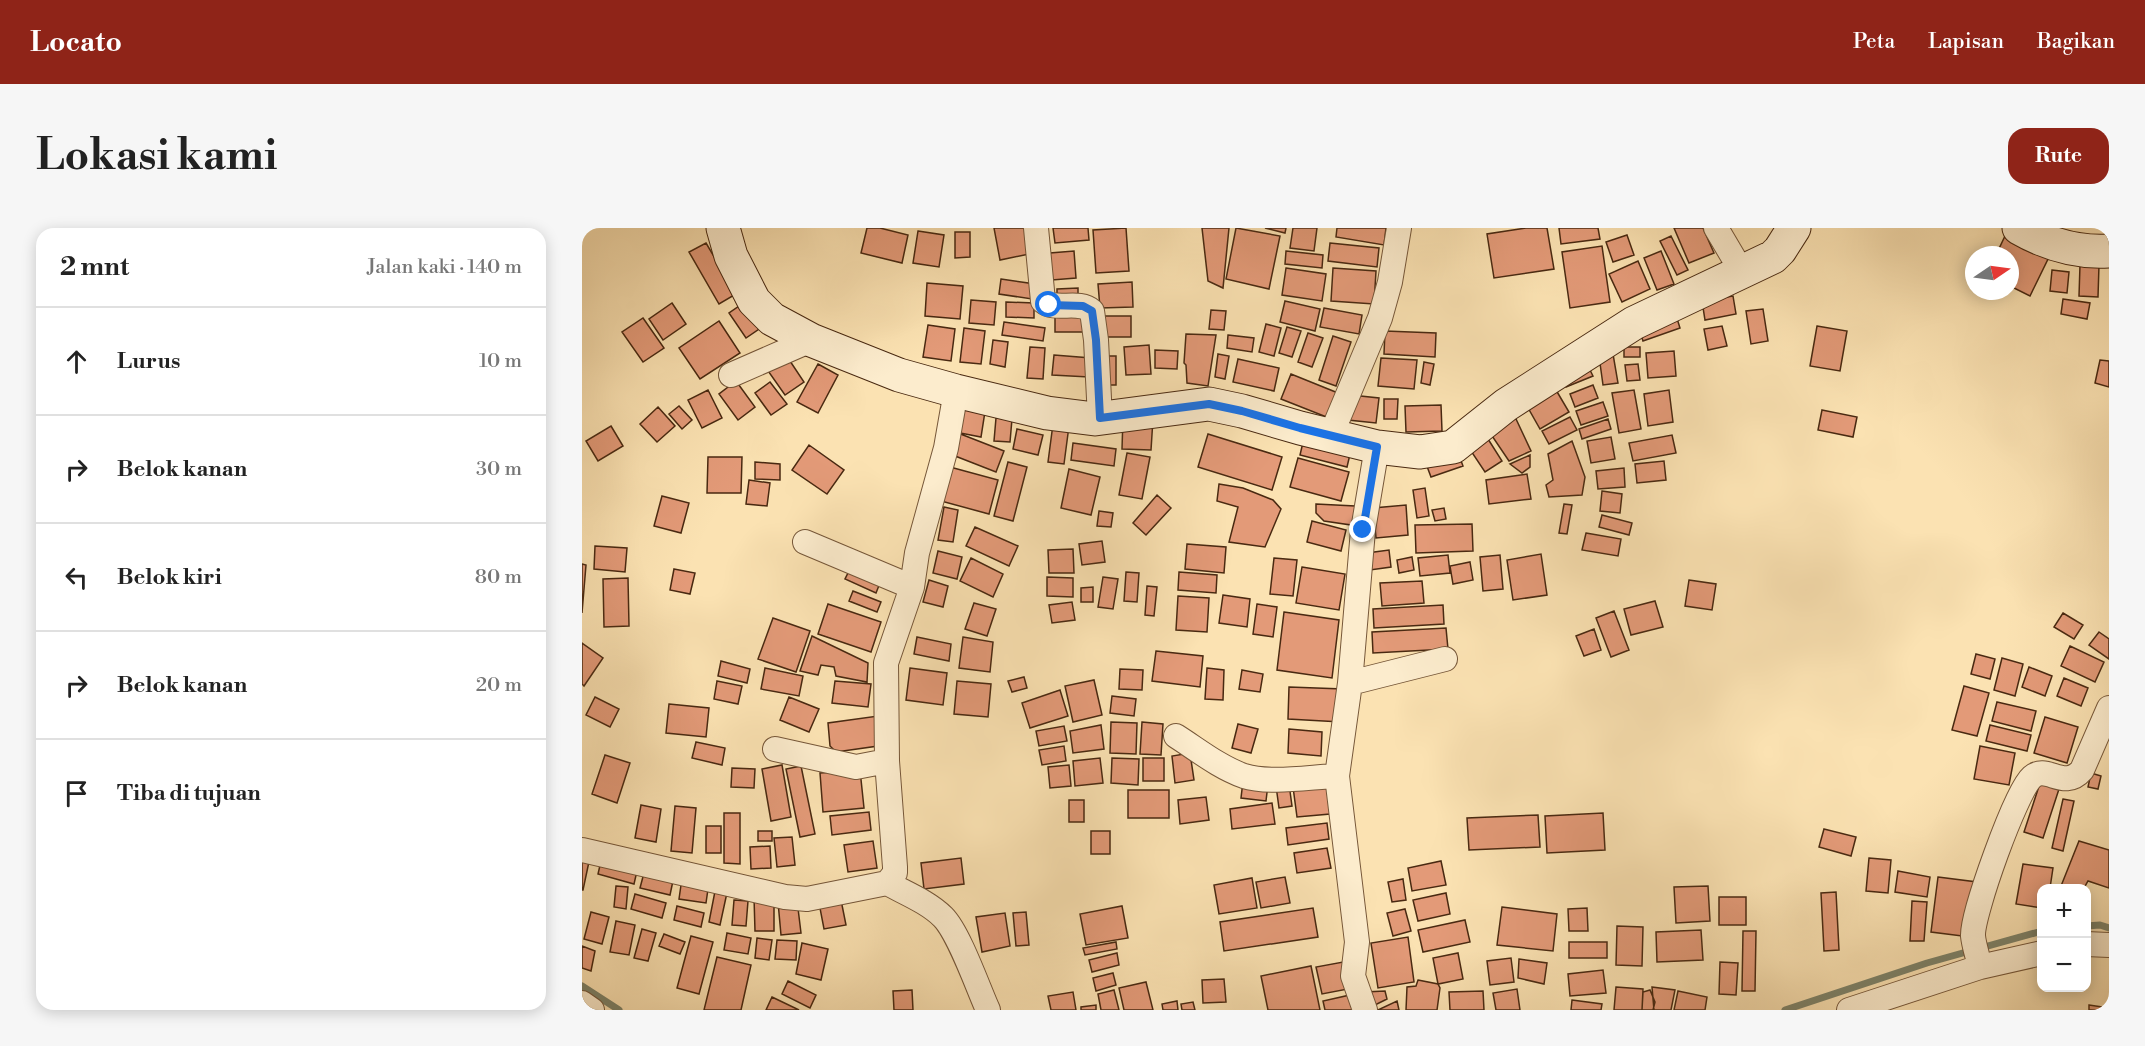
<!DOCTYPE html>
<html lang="id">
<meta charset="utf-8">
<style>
body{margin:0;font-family:"Libre Bodoni",serif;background:#f6f6f6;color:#222}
.controls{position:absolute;right:18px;bottom:18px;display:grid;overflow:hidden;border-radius:12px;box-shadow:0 3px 15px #0003}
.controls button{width:54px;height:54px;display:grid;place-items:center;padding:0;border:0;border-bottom:2px solid #e0e0e0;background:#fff;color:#222;font:30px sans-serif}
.compass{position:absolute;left:1383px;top:18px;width:54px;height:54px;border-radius:50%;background:#fff;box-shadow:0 3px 15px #0003;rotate:77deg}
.stop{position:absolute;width:18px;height:18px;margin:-14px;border:4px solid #1a73e8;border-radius:50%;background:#fff}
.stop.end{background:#1a73e8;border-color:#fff;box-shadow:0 2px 6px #0008}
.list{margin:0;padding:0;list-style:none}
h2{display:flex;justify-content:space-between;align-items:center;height:78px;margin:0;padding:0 24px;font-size:26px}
h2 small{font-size:20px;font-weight:400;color:#767676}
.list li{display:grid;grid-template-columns:39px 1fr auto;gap:18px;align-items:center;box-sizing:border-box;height:108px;padding:0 24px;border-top:2px solid #e0e0e0}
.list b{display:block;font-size:22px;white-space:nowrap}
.list em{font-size:20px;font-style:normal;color:#767676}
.icon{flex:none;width:33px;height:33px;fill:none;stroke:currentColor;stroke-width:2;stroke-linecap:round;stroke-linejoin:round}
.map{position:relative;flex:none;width:1527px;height:782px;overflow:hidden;border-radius:18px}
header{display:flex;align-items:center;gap:36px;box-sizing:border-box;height:84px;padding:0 30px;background:#8f2418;color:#fff}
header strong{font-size:28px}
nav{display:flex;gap:33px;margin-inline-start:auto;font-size:21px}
.intro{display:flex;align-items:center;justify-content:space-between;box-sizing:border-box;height:144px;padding:0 36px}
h1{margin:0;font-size:42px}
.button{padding:15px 27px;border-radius:18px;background:#8f2418;color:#fff;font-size:21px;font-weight:700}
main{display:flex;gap:36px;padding:0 36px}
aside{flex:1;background:#fff;border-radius:18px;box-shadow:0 3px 15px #0003}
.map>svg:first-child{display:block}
</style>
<header>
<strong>Locato</strong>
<nav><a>Peta</a><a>Lapisan</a><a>Bagikan</a></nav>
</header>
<div class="intro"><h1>Lokasi kami</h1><a class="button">Rute</a></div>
<main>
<aside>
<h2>2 mnt<small>Jalan kaki · 140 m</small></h2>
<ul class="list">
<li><svg class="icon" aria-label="ahead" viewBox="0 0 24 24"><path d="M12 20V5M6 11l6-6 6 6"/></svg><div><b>Lurus</b></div><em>10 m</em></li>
<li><svg class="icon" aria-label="right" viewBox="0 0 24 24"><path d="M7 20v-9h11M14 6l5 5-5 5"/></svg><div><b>Belok kanan</b></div><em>30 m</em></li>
<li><svg class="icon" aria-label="left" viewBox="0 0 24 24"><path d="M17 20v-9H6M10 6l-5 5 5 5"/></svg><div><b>Belok kiri</b></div><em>80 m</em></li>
<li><svg class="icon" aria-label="right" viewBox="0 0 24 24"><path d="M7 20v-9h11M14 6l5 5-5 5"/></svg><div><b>Belok kanan</b></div><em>20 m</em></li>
<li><svg class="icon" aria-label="arrive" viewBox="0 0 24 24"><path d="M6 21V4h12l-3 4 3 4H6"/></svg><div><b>Tiba di tujuan</b></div></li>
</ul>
</aside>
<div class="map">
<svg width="1527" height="782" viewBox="0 0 1527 782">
<rect width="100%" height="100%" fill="#fbe2b2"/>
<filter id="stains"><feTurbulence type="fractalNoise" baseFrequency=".00333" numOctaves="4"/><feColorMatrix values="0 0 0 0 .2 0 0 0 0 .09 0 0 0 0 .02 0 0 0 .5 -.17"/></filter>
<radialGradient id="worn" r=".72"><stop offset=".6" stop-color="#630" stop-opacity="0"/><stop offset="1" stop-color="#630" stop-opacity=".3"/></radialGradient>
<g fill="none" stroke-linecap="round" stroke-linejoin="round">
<path stroke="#7d836a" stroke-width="7" d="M1504,698L1518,697L1527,700
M0,758L37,782
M1203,782L1345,735L1460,703"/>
</g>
<path fill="#e39a78" stroke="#492911" stroke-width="1.5" d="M285,0H298L326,7L320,35L279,25Z
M412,0H447L452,25L418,32Z
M471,0H506L507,12L473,15Z
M544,0L547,43L514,45L511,2Z
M620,0H647L641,60L626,53Z
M654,0L698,8L687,61L644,51Z
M683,0H704L703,5Z
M711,0H735L732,23L708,20Z
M755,0H804L802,17L754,9Z
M944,0H965L972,41L912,50L905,6Z
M977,0H1016L1018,11L979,16Z
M1092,0H1121L1132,25L1107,35Z
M336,3L362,7L357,39L331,35Z
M373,4H388V29L373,30Z
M1045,7L1052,27L1031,34L1024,14Z
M1089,8L1106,42L1095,47L1078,13Z
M1423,8L1467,29L1448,68L1428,58V27H1414Z
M124,15L154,66L137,76L107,24Z
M748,15L797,20L795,39L746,33Z
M1020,18L1028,74L988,80L980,24Z
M492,23L494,50L470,52L468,25Z
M704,23L741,27L740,40L703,36Z
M1079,23L1092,56L1075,62L1062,30Z
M1056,33L1068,61L1040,74L1027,46Z
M1498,37H1517L1516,69L1497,68Z
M704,40L744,46L740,73L700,67Z
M751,40L794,43L792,76L749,73Z
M1470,42L1487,44L1485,65L1468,63Z
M419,51L453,56L450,71L417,66Z
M550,54L551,79L518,80L516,56Z
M345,55L381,58L378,91L343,88Z
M496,60V72H475V61Z
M1151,68L1154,86L1123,92L1120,73Z
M1481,71L1508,75L1505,91L1479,86Z
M389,72L414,74L412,97L387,95Z
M703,73L738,81L733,103L698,94Z
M163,74L180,99L164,110L147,85Z
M424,74L452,75V90L424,89Z
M90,75L104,96L81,112L67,91Z
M742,80L780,87L777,106L738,99Z
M1181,81L1186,113L1169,116L1164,83Z
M629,82L644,83L642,102L627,101Z
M1093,84L1098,100L1061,113L1056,97Z
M473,85H505V104H473Z
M521,88H549V109H521Z
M61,90L82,120L61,134L40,104Z
M137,93L158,125L118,151L97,120Z
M422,94L463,100L461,113L420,107Z
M684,96L699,100L692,128L677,124Z
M346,97L373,101L369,133L341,129Z
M1140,98L1145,118L1126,122L1122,101Z
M1235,98L1265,103L1258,143L1228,138Z
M705,99L719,103L710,129L697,125Z
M382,100L403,103L399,136L378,134Z
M803,103L854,105L853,129L802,126Z
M726,105L741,110L730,139L716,134Z
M604,106L634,107L626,158L605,155L604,137L602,135Z
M646,107L672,110L670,124L645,120Z
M751,108L769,114L754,158L737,152Z
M411,112L426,114L423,139L408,136Z
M567,117L569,146L544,147L542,119Z
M448,119L463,120L461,151L445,150Z
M1042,119H1058V129H1042Z
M573,122L596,123L595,141L573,140Z
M1092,123L1094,148L1066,150L1064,125Z
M636,126L647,128L643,151L633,149Z
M1031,126L1036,155L1021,157L1017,128Z
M204,127L222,154L203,167L184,140Z
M472,127L509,130L507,149L470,147Z
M520,128H534V157H520Z
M799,130L835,132L832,161L796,158Z
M656,131L697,140L692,163L651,154Z
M1518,132L1527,133V159L1513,155Z
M842,134L852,136L848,157L839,155Z
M236,136L256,147L236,185L215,174Z
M1005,136L1011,148L984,159L978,147Z
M1056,136L1058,152L1045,153L1043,137Z
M709,146L756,165L747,190L699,171Z
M154,153L173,179L156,192L137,166Z
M188,154L205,176L189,187L173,165Z
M1011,157L1016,170L993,179L988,166Z
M126,162L140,190L120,200L106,172Z
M974,162L987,184L958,201L945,178Z
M1052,162L1059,201L1037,205L1030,165Z
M1087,162L1091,194L1066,198L1062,166Z
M769,167L797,170L794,195L766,192Z
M802,171H816L815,191H802Z
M379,173L404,177L399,209L373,204Z
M1021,174L1026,188L999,197L994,183Z
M859,177L860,203L824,204L823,178Z
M97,178L110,192L100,201L87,186Z
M76,179L93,198L75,214L58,196Z
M1240,182L1275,189L1271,209L1236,202Z
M541,189L571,191L569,222L540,221Z
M988,189L995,202L967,216L960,203Z
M414,190L430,191L428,214L412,213Z
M914,191H934L949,223L927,233L904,199Z
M1026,191L1029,201L1000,211L997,201Z
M471,196L487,198L482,236L466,234Z
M29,198L41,218L16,233L4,213Z
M435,201L461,207L456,227L431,221Z
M376,205L422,223L414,244L368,226Z
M626,206L700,229L690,262L616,239Z
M1090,207L1094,225L1051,233L1047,215Z
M1029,209L1033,231L1009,235L1005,213Z
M722,210L769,222L765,239L718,227Z
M906,211L920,233L903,244L889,223Z
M990,213L1003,249L1000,267L967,269L964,257L971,252L966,226Z
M491,215L534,221L532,238L489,232Z
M227,217L262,242L245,266L210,242Z
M875,222L881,238L849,249L843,233Z
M545,225L568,229L560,271L537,267Z
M948,227V239L940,245L928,236Z
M126,229H160L159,265H125Z
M716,230L767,244L759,273L708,259Z
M1082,233L1084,252L1055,255L1053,236Z
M173,234L198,236V252L173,251Z
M426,234L445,239L431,293L412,288Z
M368,239L416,252L407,286L359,273Z
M1042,240L1043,259L1016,261L1014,243Z
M487,241L518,249L509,287L479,280Z
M945,246L949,271L907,276L904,252Z
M167,252L188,255L185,278L164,276Z
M637,256L661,260L691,272L699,281L683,319L647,314L656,279L635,273Z
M843,260L847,288L835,290L831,262Z
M1020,263L1040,266L1038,285L1018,283Z
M575,267L589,280L564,307L551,295Z
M80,268L107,275L99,305L72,298Z
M734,276L773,278L776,298L742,293L734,285Z
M982,276L990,277L985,306L977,305Z
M824,277L826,307L794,310L791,280Z
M362,279L376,282L371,314L356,312Z
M862,280L864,291L853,293L850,282Z
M517,283L531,285L529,299L515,298Z
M1020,287L1050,295L1047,307L1017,299Z
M730,293L764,302L759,323L725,314Z
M890,296L891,323L834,325L833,297Z
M393,299L436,318L427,338L384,318Z
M1004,305L1039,311L1036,328L1000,322Z
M520,313L523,334L500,337L497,316Z
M605,316L644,319L642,345L603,341Z
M13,318L45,320L43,344L12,341Z
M491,321L492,345H467L466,322Z
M807,322L809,339L788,342L785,325Z
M356,323L380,329L375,351L351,345Z
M959,326L965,367L931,372L925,332Z
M866,327L868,345L838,348L836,330Z
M918,327L921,361L901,363L898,329Z
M830,329L832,342L817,345L815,332Z
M389,330L421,346L411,369L378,353Z
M692,330L715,332L711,368L688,366Z
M888,334L891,352L871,356L868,338Z
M0,336L4,337L0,385Z
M720,339L763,346L757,382L714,375Z
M92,341L113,345L108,366L88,362Z
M268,341L298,355L294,365L263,351Z
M544,344L557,345L555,374L542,373Z
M597,344L635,347L634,365L596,362Z
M465,349L491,350V369L465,368Z
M521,349L536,351L531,381L516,379Z
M46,350L47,398L22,399L21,351Z
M347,352L366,358L361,379L341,374Z
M1107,352L1134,356L1130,382L1103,378Z
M840,353L842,375L800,378L798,355Z
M565,358L575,359L572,388L563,387Z
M511,359V374H499V360Z
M271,363L299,374L295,384L267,373Z
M641,367L668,371L665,399L637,395Z
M596,368L627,370L625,404L594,402Z
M1073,373L1081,399L1049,407L1042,381Z
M490,374L493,392L470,395L467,377Z
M392,375L414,381L405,408L383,401Z
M246,376L299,394L289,424L236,406Z
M675,376L695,379L691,409L671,406Z
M861,377L862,396L792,400L791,381Z
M1032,383L1047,422L1029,429L1014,390Z
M702,384L757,392L750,450L695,442Z
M1481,385L1501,397L1492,411L1472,399Z
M191,390L228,403L214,444L176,431Z
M864,400L866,421L791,425L790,404Z
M1012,401L1019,422L1002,428L994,408Z
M1517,404L1527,411V431L1507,417Z
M230,408L286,435L285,454L254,448L252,439L239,437L236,447L218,443Z
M335,409L369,416L367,433L332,426Z
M381,409L411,414L408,444L377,440Z
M0,415L21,430L2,458L0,456Z
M1488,418L1522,434L1513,454L1479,438Z
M574,423L621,428L618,459L570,453Z
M1394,426L1413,431L1408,451L1389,446Z
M1420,430L1441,436L1433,468L1412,462Z
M139,433L168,441L165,455L136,448Z
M1447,439L1470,448L1463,468L1440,459Z
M183,440L221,448L217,468L179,461Z
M328,440L365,445L361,477L324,472Z
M625,440L642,442L641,472L623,471Z
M538,441L561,442L560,462L537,461Z
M660,442L681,446L678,464L657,461Z
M442,449L445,460L430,464L426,453Z
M1482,450L1506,460L1499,478L1475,468Z
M512,452L520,487L491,494L483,458Z
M135,453L160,458L156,476L132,471Z
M253,453L289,456L286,479L250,475Z
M375,453L409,456L406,489L372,486Z
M1382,458L1407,465L1395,508L1370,502Z
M707,459L761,461L759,494L706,491Z
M478,462L486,488L448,500L440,475Z
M530,468L554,471L552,488L528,485Z
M13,469L37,481L28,499L4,487Z
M207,469L237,481L227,504L198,492Z
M1415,474L1454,483L1449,503L1410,493Z
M87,476L127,480L124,509L84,505Z
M296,488V518L254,524L248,518L246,495Z
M1463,489L1496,499L1485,535L1452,525Z
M529,494L555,495L554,526L528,525Z
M560,494L581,496L579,527L558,526Z
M656,496L676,501L669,525L650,520Z
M519,497L522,521L491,525L488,503Z
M1408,497L1449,507L1445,523L1404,513Z
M482,498L485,513L457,518L454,503Z
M707,501L740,504L739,528L706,525Z
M114,514L143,520L140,537L110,530Z
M482,518L484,533L460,537L457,522Z
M1398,518L1433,525L1427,557L1392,551Z
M608,525L612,552L593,555L590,528Z
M23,527L48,535L35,575L10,566Z
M518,530L521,555L493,558L491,533Z
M530,530L557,531L556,557L529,555Z
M561,530H582V553H561Z
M200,537L209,589L189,593L180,541Z
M487,537L489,558L468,560L466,539Z
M219,538L233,606L218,609L204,541Z
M150,540L173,541L172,560L149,559Z
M278,542L282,580L241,584L238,545Z
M1509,545L1519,548L1516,561L1506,559Z
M1459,552L1478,558L1461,610L1442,604Z
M661,553L686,556L684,573L659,570Z
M744,554L748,586L715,589L711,559Z
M707,556L710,578L697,580L694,558Z
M546,562H587V590H546Z
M624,569L627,592L598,596L596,572Z
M1481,571L1492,573L1481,623L1470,620Z
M487,572H502V594H487Z
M690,575L693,596L650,601L648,581Z
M59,577L79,581L74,614L53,610Z
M93,578L114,580L110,625L89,623Z
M287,584L289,602L250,607L248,588Z
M142,585H158V636L142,635Z
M1021,585L1023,622L965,625L963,588Z
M956,587L958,619L887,622L885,590Z
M745,595L747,611L706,617L704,600Z
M124,598H139V625H124Z
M1242,601L1274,609L1269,628L1237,619Z
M176,603H190V613H176Z
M509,603H528V626H509Z
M210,609L213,637L195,639L192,610Z
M291,613L295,640L266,644L262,617Z
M1497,613L1527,622V660L1506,653L1502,660H1484L1479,658Z
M188,618L189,640L169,641L168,619Z
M745,620L749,640L715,645L712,625Z
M0,627L8,629L1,662H0Z
M379,630L382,656L342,661L339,635Z
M1287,630L1309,632L1306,665L1284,663Z
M19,633L55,643L52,656L16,646Z
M859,633L864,657L830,663L826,640Z
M1441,636L1471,640L1468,660H1460V680L1434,676Z
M63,641L92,648L88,667L58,660Z
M1316,643L1348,649L1345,669L1313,664Z
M703,649L708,675L679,680L674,654Z
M1356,649L1395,654L1388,709L1349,704Z
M100,650L127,654L124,675L97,671Z
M670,650L675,680L637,686L632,657Z
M821,651L824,672L810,674L806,654Z
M34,658L46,659L44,681L32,679Z
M134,658L146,660L138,697L127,694Z
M1126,658L1128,693L1094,695L1092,659Z
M1254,664L1257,722L1242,723L1239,665Z
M864,665L868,686L836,693L831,672Z
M53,666L84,675L80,690L49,681Z
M192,668V703H173L172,669Z
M1137,669H1164V697H1137Z
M152,672L166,673L164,698L150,697Z
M215,672L219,705L199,707L196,674Z
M259,672L264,697L242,701L237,675Z
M1330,673L1345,674L1342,713H1328Z
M95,678L122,685L119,699L92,692Z
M540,678L546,710L504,717L498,686Z
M920,679L975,686L971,723L915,717Z
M731,680L736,709L642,723L638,694Z
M1005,680L1006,703H987L986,681Z
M823,681L829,703L811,708L805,685Z
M9,684L27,689L20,716L2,711Z
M444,684L447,717L434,718L431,685Z
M423,685L428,718L400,724L394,689Z
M883,692L888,714L841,724L836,702Z
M34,693L53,697L47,727L28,724Z
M1035,698L1061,699L1060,738L1034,737Z
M60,701L74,705L66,733L52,730Z
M1119,702L1121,732L1075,734L1074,704Z
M1161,703H1174L1173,763H1160Z
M145,705L169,710L166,726L142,722Z
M82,706L103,714L98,726L77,718Z
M109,708L131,714L117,766L95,760Z
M826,709L832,754L796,760L789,715Z
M175,710L190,712L187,732L173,730Z
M195,712L215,713L214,732L193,731Z
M534,714L535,721L503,727L501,720Z
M987,714H1025V730H987Z
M220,715L246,721L239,752L214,746Z
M0,718L13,723L9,743L0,740Z
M535,725L537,737L510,744L507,732Z
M876,725L881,751L856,756L851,730Z
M135,729L169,737L159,782H122Z
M929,730L932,754L908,757L905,733Z
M937,731L965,735L962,756L936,750Z
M761,734L766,761L740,766L734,739Z
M1138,734L1156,735L1154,767L1137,766Z
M729,738L738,782H686L679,748Z
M1021,742L1024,765L988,768L986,746Z
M531,745L534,757L514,763L511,750Z
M642,751L644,774L621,775L620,752Z
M836,752L856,756L858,760L855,782H824L825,759L834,758Z
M206,753L234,767L228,780L200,766Z
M564,754L571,782H542L537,760Z
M1034,759L1061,761L1060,782H1032Z
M1070,759L1093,762L1089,782H1072Z
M935,761L938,782H914L911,765Z
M330,762L331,782H312L311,763Z
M532,762L537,782H519L516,766Z
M1068,762L1073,774L1071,782H1060L1061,764Z
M803,763L805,771L789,779L783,764Z
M901,763L902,782H868L867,764Z
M1096,763L1125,769L1123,782H1092Z
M491,764L494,782H469L466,768Z
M768,767L772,782H743L741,773Z
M190,769L217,782H184Z
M990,772L1020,776L1019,782H989Z
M595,773L596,782H581L580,776Z
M815,773L817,782H796Z
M611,774L613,782H600L599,776Z
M514,777V782H499V779Z
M1507,777L1527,780V782H1507Z"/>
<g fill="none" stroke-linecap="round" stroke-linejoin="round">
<g stroke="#765739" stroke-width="26">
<path id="street" d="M454,0L461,73C474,84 496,71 510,83L514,112L518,190
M1134,0L1160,44
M149,147L229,112
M749,207L798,90L808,54L817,0
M223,314L330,359
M768,455L863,431
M594,508C616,522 637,539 662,548C687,556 728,549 755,548
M193,521L274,539L305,533
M0,622L203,669L225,671L305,655L313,645V639L305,533L304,435L330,359L335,325L364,220L374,163
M305,655C323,665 346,674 361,689C377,705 396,760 406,782
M1504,716L1527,717
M1398,739C1396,729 1392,718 1391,708C1390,686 1434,563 1450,549C1465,536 1482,563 1500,542L1527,480
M0,775L10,782
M783,782L771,748L775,714L755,548L768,455L781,302L795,219
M1267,782L1398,739L1460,725"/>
</g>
<g stroke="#492911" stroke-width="35">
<path id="secondary" d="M141,0L149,28L172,73L190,91L229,112L317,147L374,163L465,185L513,191L627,176L660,183L718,200L795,219L838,224L871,219L924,177L1052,95L1191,29L1198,22L1212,0
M1437,0C1465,16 1495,25 1527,23"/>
</g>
<use href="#street" stroke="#fceccd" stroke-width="24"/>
<use href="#secondary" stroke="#fceccd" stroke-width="33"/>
</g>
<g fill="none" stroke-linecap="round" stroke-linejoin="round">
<path stroke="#1a73e8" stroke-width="8" d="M467,77L501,78L510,83L514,112L518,190L627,176L660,183L718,200L795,219L781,302"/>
</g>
<rect width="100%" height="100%" filter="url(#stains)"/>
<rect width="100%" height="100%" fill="url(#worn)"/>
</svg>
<div class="controls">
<button>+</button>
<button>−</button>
</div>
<svg class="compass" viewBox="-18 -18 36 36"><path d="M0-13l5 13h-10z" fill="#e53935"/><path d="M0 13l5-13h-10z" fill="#767676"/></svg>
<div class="stop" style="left:467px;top:77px"></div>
<div class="stop end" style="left:781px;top:302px"></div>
</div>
</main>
